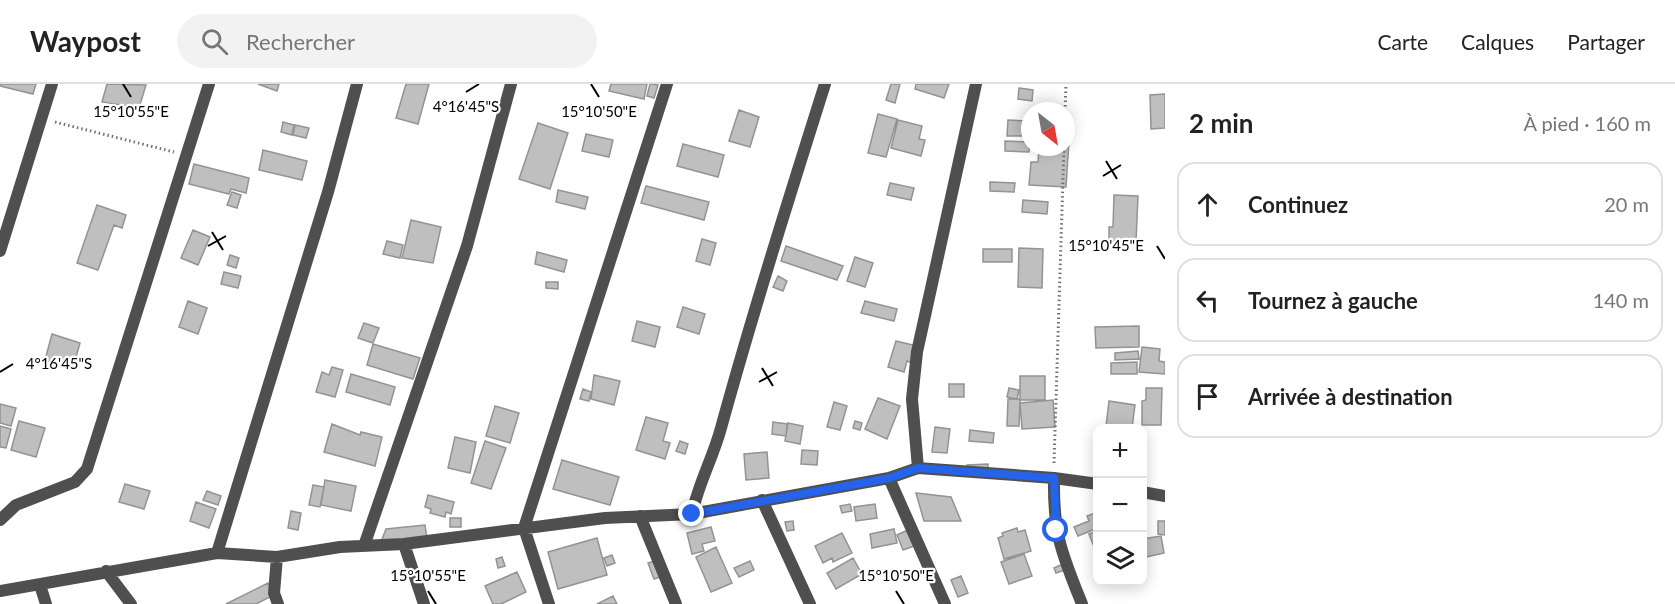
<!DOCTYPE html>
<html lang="fr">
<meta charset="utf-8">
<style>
body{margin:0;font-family:Lato,sans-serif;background:#f2f2f2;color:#222}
.controls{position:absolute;right:18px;bottom:18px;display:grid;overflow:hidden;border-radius:12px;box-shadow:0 3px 15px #0003}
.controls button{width:54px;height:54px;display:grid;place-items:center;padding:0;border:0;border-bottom:2px solid #e0e0e0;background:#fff;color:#222;font:30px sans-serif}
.compass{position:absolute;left:1021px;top:18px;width:54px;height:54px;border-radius:50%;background:#fff;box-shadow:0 3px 15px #0003;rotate:149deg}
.stop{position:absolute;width:18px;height:18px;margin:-14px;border:4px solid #2563eb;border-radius:50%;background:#fff}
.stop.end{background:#2563eb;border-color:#fff;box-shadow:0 2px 6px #0008}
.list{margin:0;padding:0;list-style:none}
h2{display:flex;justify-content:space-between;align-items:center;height:78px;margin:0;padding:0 24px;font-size:26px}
h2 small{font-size:20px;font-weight:400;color:#767676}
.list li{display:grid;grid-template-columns:39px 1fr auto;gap:18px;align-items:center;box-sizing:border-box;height:84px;margin:0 12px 12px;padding:0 12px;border:2px solid #e0e0e0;border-radius:18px}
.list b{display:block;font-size:22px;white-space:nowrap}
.list em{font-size:20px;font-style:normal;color:#767676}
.icon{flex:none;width:33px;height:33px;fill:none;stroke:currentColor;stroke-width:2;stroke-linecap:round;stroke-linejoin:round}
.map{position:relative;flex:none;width:1165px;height:520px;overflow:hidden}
header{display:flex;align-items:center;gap:36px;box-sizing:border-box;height:84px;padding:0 30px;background:#fff;border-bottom:2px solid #e0e0e0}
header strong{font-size:28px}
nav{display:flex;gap:33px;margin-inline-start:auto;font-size:21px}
.search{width:420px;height:54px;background:#f2f2f2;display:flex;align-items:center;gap:15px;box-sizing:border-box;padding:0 21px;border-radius:33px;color:#767676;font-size:22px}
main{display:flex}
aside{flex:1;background:#fff}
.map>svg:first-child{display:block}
</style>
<header>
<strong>Waypost</strong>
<div class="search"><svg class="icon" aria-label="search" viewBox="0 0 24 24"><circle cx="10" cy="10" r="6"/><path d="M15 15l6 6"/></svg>Rechercher</div>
<nav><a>Carte</a><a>Calques</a><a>Partager</a></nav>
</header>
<main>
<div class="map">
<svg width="1165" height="520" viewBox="0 0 1165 520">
<rect width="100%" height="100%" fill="#fff"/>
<path fill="#bfbfbf" stroke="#939393" stroke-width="1.5" d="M0,0H36L33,10L0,2Z
M107,0L146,1L139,24L102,18Z
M258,0H279L277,7Z
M406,0H429L418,40L396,34Z
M611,0H647L644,15L609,7Z
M650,0L658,1L654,14L647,12Z
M891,0H900L895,19L886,16Z
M916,0H949L944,14L915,5Z
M1019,4L1033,6L1032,17L1018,15Z
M1165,10V44L1151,45L1150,11Z
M739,26L759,33L750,63L729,57Z
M878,30L897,35L886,73L868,69Z
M898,36L922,42L919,55L925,56L921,72L891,64Z
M1008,36L1029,37V52H1007Z
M283,38L294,41L292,51L281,48Z
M538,39L568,49L550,105L519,95Z
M295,41L309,44L306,54L293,51Z
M586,50L613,56L609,73L582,67Z
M1066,56L1069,57L1066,103L1029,101L1031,78H1038L1039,63H1066Z
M1005,57L1030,58L1029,68L1005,67Z
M683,60L724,71L718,93L677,82Z
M263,66L307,77L302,96L259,86Z
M194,80L249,94L246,109L231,105L229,110L189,100Z
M990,98L1015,99L1014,108L990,107Z
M890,99L914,104L911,116L887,111Z
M646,102L709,118L704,136L641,119Z
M558,106L588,113L585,125L556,118Z
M232,108L241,111L237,124L227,121Z
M1114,111L1138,112L1136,158L1109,157V143H1113Z
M1023,116L1048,118L1047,130L1022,128Z
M97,121L126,131L122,144L114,141L98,186L77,179Z
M411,136L441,143L433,179L402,174Z
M193,146L210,153L198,181L181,174Z
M702,155L716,159L710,181L696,177Z
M387,157L403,161L400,174L383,170Z
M786,162L843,182L837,196L781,177Z
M1019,164L1043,165L1042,204L1018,203Z
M983,165H1012V178H983Z
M537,168L567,176L564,188L535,180Z
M230,171L239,174L236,184L227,181Z
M855,173L873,179L865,203L847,197Z
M224,188L241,192L238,204L221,200Z
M778,192L787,197L783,207L773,203Z
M546,198H558V205L546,204Z
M188,217L207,224L198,250L179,243Z
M865,217L897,225L894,237L861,229Z
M683,223L705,230L699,250L677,243Z
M637,237L660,243L655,263L632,257Z
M364,239L379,244L373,259L358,254Z
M1139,242V263L1096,264L1095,243Z
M52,250L80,259L73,284L45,276Z
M896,257L917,262L912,279L907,277L904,288L888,283Z
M373,260L420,274L413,295L367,281Z
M1142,263L1160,265L1159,277L1165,278V290L1139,288Z
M1138,267L1139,275L1115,276V269Z
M1137,278V290H1111V279Z
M332,283L343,286L335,313L316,308L322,288L329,291Z
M351,290L395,303L390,321L346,308Z
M594,291L620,297L614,321L591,315Z
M1020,292H1045V316H1020Z
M949,300H964V313H949Z
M1009,304L1019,306L1017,315L1007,313Z
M1146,304H1162L1161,341H1142V317L1146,316Z
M583,305L591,308L589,317L580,315Z
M878,314L900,322L887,355L865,345Z
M1008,315H1020L1019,342H1007Z
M1053,316L1055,343L1022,345L1020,319Z
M1109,317L1135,321L1132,344L1106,342Z
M834,318L847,322L840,346L827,343Z
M0,320L16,324L11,342L0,339Z
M495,322L519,329L510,359L486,352Z
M646,333L668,339L663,357L670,359L665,375L636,366Z
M19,337L45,344L36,373L11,366Z
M855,337L862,339L860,346L853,344Z
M773,338L787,340L786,352L772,350Z
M788,339L803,342L800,360L785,357Z
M332,340L360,351L361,348L382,353L375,382L324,368Z
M0,342L11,345L6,364L0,363Z
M935,343L950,345L947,369L932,368Z
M970,346L994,349L993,359L969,357Z
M455,353L476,358L470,389L448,384Z
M485,357L506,364L491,405L471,399Z
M680,357L688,360L685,370L676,367Z
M802,366L818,367L817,381L801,380Z
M767,368L769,394L746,396L744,370Z
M562,376L619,393L610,421L553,405Z
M988,380V391L967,392V381Z
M325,396L356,402L351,427L321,421Z
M125,400L150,407L144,425L119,418Z
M313,401L324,403L320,423L309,421Z
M207,407L221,412L218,421L203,416Z
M916,409L951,413L961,437H924Z
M428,411L454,418L451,430L446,428L445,433L430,429L431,425L425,423Z
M196,418L216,425L209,444L190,437Z
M850,420L852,427L842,429L840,422Z
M875,420L877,434L856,437L854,423Z
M291,427L301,429L298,446L288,444Z
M1098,428V444L1078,452L1074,443L1089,437L1087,432Z
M450,434H461V443H450Z
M793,437L794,446L787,447L785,438Z
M1158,437H1165V451L1158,450Z
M425,441L427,454L381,458L386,445Z
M711,443L715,457L702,460L704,467L692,470L687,449Z
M1017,444L1018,448L1025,446L1031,467L1004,475L998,454L1003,452L1002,449Z
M894,445L897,459L872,464L870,450Z
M910,445L917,461L903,466L897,451Z
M1098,447V473L1089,450Z
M842,449L852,469L833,478L832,474L823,479L815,462Z
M1161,452L1164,469L1142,474V455Z
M597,454L607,491L558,505L548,468Z
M716,463L732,499L711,508L696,473Z
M1024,470L1032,492L1009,500L1001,478Z
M612,471L615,479L607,482L604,474Z
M502,473L505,482L498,484L496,475Z
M853,474L862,490L836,505L827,489Z
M658,476L663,492L654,495L648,479Z
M750,477L754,486L739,493L734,484Z
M1063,480L1065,486L1056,489L1054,484Z
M517,488L526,508L501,520H493L485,502Z
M961,492L968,509L958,513L951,496Z
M268,499L274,511L256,520H226Z
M613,512L617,520H597Z"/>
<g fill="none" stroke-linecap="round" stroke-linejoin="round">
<path stroke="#717171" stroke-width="3" stroke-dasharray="1.5 3" stroke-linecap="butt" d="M1065,27L1066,0
M55,38L174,68
M1054,379L1064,63"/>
<path stroke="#4f4f4f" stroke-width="12" d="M0,167L52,0
M918,384L912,315L917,268L976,0
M889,394L945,520
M1054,394C1053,450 1062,470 1082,520
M1142,408L1165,412
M762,416L810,520
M692,430C698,400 713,374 721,344C753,228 789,114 825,0
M640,432L676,520
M0,436L16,421L75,398L87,385L209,0
M404,460L424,520
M364,462L467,162L511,0
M217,469L328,108L357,0
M277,473L274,509L278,520
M106,487L131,520
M40,501L46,520
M0,507L217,469L277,473L340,463L404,460L605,434L692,430L889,394L918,384L1054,394L1098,400
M549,520L524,444L667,0"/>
</g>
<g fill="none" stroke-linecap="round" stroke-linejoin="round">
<path stroke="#2563eb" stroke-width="8" d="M692,430L890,394L918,384L1054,394L1056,446"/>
</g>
<path fill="none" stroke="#000" stroke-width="2" d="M123,0L131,13M591,0L599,13M466,8L479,0M1106,77L1117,95M1103,92L1121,81M212,148L223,166M208,162L226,152M1157,162L1165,175M762,284L773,302M0,288L13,280M759,298L777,288M428,507L436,520M896,507L904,520"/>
<g font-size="15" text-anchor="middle" fill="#000" stroke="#fff" stroke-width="4.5" stroke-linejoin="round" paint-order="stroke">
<text x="466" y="28">4°16'45"S</text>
<text x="131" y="33">15°10'55"E</text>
<text x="599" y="33">15°10'50"E</text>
<text x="1106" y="167">15°10'45"E</text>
<text x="59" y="285">4°16'45"S</text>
<text x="428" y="497">15°10'55"E</text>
<text x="896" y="497">15°10'50"E</text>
</g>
</svg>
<div class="controls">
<button>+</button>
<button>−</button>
<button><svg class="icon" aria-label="layers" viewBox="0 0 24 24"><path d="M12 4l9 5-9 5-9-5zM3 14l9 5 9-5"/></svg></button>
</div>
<svg class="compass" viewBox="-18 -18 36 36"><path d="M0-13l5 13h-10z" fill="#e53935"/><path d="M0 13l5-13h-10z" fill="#767676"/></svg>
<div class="stop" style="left:1056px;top:446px"></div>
<div class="stop end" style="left:692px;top:430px"></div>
</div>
<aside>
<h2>2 min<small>À pied · 160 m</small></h2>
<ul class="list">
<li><svg class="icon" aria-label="ahead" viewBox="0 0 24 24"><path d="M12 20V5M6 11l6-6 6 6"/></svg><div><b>Continuez</b></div><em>20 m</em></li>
<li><svg class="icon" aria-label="left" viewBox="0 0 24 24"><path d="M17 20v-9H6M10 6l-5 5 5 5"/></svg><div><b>Tournez à gauche</b></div><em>140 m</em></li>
<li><svg class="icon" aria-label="arrive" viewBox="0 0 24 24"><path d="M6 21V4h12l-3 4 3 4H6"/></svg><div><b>Arrivée à destination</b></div></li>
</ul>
</aside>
</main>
